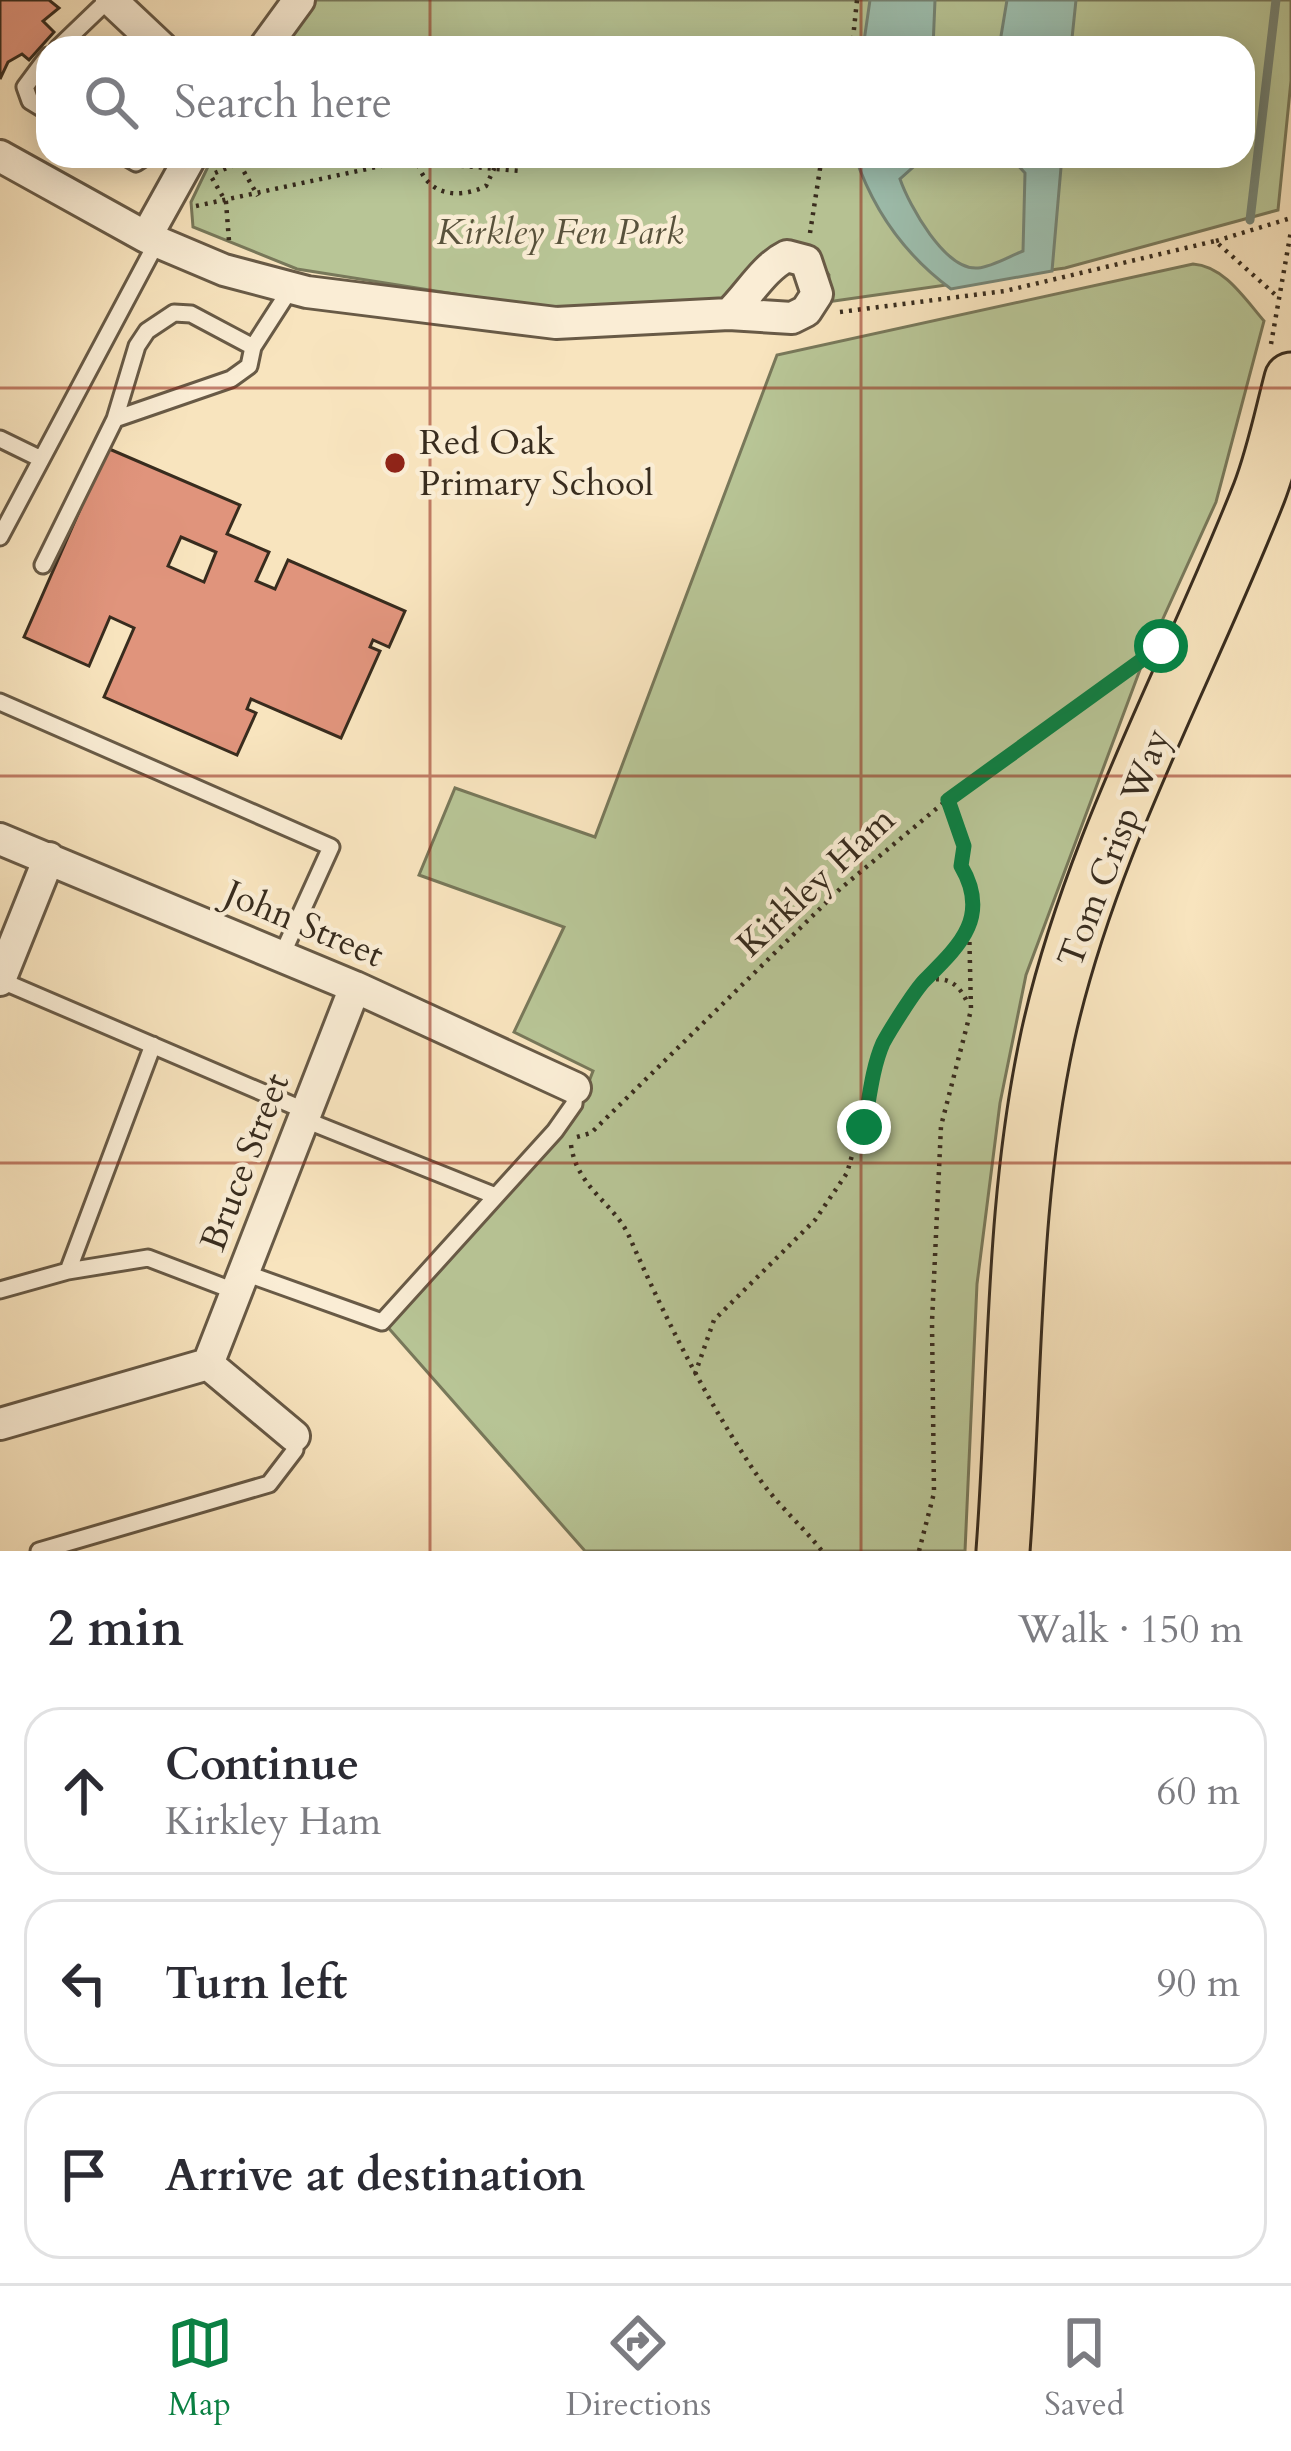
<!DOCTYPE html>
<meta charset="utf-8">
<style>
body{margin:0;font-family:Cardo,serif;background:#f2f2f3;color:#2b2b33}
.stop{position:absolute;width:36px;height:36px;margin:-27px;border:9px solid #0b8043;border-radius:50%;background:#fff}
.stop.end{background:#0b8043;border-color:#fff;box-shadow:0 3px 12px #0008}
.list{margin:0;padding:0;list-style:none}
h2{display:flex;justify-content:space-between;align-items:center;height:156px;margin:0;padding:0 48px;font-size:51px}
h2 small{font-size:39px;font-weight:400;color:#7c7c81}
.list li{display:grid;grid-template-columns:78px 1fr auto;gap:36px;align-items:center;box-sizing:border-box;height:168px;margin:0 24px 24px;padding:0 24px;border:3px solid #e1e1e2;border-radius:36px}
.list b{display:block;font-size:45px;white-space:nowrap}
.list p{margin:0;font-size:39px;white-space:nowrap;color:#7c7c81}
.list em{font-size:39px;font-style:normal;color:#7c7c81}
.icon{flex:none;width:66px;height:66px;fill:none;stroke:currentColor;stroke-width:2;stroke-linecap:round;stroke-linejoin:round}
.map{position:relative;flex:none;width:1291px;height:1551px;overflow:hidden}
.search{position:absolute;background:#fff;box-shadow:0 6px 30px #0003;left:36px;right:36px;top:36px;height:132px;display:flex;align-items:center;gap:30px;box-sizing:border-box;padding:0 42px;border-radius:36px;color:#7c7c81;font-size:45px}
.sheet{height:732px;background:#fff}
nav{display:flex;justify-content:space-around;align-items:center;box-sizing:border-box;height:168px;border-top:3px solid #e1e1e2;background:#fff;font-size:33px;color:#7c7c81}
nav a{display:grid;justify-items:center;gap:6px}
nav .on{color:#0b8043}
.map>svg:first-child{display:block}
</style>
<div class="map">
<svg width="1291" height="1551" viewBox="0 0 1291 1551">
<rect width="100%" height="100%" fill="#f8e4be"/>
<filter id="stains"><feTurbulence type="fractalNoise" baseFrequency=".00167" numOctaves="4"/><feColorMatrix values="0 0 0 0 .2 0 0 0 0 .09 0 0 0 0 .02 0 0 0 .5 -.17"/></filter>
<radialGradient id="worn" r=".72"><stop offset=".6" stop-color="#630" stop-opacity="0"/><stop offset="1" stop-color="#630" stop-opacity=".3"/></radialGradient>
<path fill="#b8c596" stroke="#78785a" stroke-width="3" d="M314,0H1291V81L1278,210L1065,268L827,302L829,275L813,252L729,300L550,309L297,269L193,227L191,202L213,156H1243V48H282Z
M1193,264C1224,266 1245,299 1264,321L1216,502L1141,667L1026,975L1000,1103L977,1284L965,1551H585L385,1324L576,1116L593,1071L514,1032L564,927L419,875L455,788L595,837L777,355Z"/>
<path fill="#9dbfaf" stroke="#758475" stroke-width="3" fill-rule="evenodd" d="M870,0H935L933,48H863Z
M1007,0H1076L1071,48H999Z
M855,156H1062L1052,271L951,289C905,255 873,210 855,156ZM1012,159L1025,173L1023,251C1010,256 992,267 978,268C945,271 909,205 900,179L919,162Z"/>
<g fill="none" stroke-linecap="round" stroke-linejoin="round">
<path stroke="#758475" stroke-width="9" d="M1250,220L1276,0"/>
</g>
<path fill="#e0947c" stroke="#382c1e" stroke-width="3" fill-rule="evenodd" d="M0,0H49L59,8L43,21L54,32L29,60L22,54L8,62L0,79Z
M107,448L240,505L227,534L269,552L256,581L275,589L288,560L405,611L389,647L373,640L370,647L380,651L341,738L251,699L247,709L256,713L237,755L104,697L134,628L110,617L89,666L24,637ZM181,537L216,552L204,582L168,566Z"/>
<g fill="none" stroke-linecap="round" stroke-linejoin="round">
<g stroke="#685a46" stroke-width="21">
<path id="service" d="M58,48L108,0
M48,56L25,87L30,101L48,112
M124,156L136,163L147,156
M115,419L231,379L249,366L253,347
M0,439L39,458
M0,537L157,242
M43,565L115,419L137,346L147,331L174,313L191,314L253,347L291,288
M0,702L331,847L281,957
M0,980L306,1111
M303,1119L493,1195
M68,1271L153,1045
M245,1273L382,1322L555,1131L574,1104L575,1088
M0,1290L68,1271L148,1258L237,1292
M39,1551L269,1484L295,1450L294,1436"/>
</g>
<g stroke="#685a46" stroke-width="36">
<path id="minor" d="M111,0L162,48
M264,48L299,0
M0,156L146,237L224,270L307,292L556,323L729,314L792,318L806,311L817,294L806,261L787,256C763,268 749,295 729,314
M146,237L191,156
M0,839L355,987L575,1088
M0,980L49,858
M208,1364L355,987
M0,1424L208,1364L294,1436"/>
</g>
<g stroke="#382c1e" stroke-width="57">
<path id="trunk" d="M1003,1551C1016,1379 1011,1205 1048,1035C1090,846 1188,673 1259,493C1273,457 1281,417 1291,379"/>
</g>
<path stroke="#382c1e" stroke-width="4.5" stroke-dasharray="3 6" stroke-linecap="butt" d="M852,48L857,0
M416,156C423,194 455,201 486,186L500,156
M416,162L521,171
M215,173L239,163L258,196
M212,178L226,202L229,241
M196,206L427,156
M810,233L822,156
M1216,241L1291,218
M840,312L1005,291L1215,241L1279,298
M1271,344L1291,231
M927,981C948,975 960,985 968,1004
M577,1137L591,1133L840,889L948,799L1144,659
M571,1145C577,1188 614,1203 629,1236C666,1320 708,1404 761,1481C779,1506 803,1527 822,1551
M695,1374L714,1320L815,1220L847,1173L884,1043L922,983L969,932
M919,1551L934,1493L932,1322L941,1126L971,1010L968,878L961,866L964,846L948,801"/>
<use href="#service" stroke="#faedd5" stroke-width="15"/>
<use href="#minor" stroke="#faedd5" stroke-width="30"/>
<use href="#trunk" stroke="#f8e4be" stroke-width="51"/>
</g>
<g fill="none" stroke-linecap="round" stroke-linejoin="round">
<path stroke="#0b8043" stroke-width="15" d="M864,1127C869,1101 872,1068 883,1043C890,1030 915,990 925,980C959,946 991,917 961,866L964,846L948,800L1161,646"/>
</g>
<path fill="none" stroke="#8f2418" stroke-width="3" stroke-opacity="0.55" d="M430,0V48M861,0V48M430,156V1551M861,156V1551M0,388H1291M0,776H1291M0,1163H1291"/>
<circle fill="#8f2418" stroke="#faedd5" stroke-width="4.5" cx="395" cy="463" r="12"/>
<g text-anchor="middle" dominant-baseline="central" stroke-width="9" stroke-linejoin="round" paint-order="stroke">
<g font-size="36" font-style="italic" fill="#58523c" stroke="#faedd5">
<text x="560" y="232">Kirkley Fen Park</text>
</g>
<g font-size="36" fill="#382c1e" stroke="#faedd5" text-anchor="start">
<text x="419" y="442">Red Oak<tspan x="419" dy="41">Primary School</tspan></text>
</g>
<g font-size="36" fill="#382c1e" stroke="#faedd5">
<text transform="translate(1114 848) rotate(-69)">Tom Crisp Way</text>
<text transform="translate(816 882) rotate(-43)">Kirkley Ham</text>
<text transform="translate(304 924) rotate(23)">John Street</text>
<text transform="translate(245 1162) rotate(-69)">Bruce Street</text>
</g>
</g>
<rect width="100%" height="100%" filter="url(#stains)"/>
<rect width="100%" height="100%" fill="url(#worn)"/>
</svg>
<div class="stop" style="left:1161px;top:646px"></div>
<div class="stop end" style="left:864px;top:1127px"></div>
<div class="search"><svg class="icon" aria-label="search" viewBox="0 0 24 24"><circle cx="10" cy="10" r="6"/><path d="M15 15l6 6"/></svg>Search here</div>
</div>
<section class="sheet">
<h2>2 min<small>Walk · 150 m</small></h2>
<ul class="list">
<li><svg class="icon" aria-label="ahead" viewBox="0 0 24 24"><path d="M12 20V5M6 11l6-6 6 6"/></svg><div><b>Continue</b><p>Kirkley Ham</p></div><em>60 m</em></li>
<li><svg class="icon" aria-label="left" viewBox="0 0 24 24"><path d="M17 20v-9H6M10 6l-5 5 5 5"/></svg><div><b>Turn left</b></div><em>90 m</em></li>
<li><svg class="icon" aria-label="arrive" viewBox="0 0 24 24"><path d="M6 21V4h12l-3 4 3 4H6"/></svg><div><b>Arrive at destination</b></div></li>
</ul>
</section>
<nav>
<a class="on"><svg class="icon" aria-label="map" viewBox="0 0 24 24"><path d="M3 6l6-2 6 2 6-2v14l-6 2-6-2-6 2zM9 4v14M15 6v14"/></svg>Map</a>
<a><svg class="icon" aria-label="directions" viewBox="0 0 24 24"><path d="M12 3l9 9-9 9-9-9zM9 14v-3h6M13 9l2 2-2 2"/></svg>Directions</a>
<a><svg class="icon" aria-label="saved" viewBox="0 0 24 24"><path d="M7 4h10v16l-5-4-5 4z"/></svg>Saved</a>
</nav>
